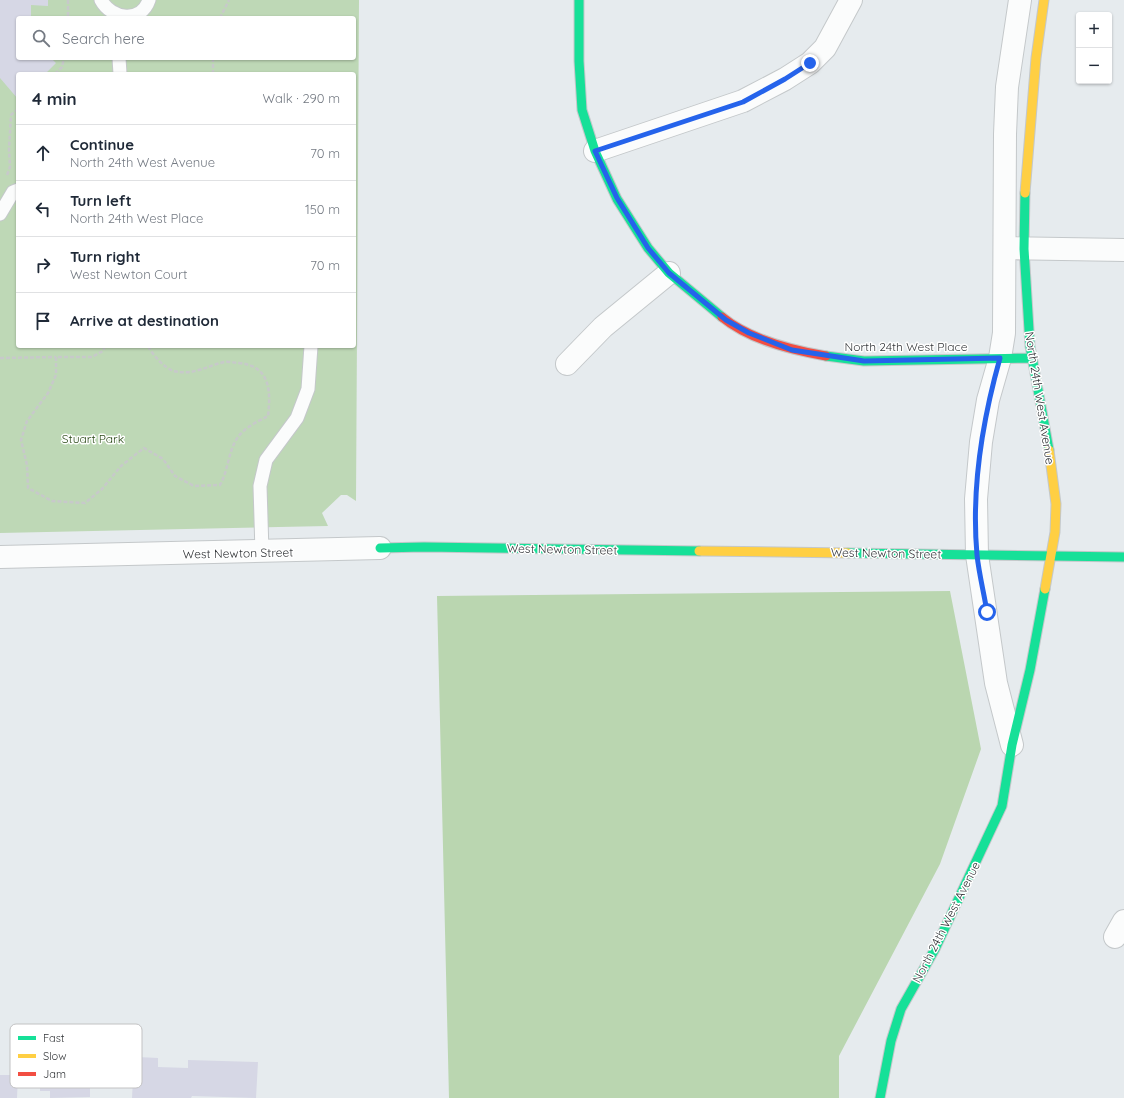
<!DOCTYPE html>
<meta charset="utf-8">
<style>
body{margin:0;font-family:Quicksand,sans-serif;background:#f6f6f7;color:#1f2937}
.controls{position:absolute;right:12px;top:12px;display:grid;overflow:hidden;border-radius:4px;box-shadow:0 1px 3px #0004}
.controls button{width:36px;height:36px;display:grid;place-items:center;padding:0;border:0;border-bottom:1px solid #e0e1e3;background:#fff;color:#1f2937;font:20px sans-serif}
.stop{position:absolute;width:12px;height:12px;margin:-9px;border:3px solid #2563eb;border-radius:50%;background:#fff}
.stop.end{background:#2563eb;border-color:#fff;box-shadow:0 1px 4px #0008}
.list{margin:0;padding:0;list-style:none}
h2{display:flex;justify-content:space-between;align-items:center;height:52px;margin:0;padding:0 16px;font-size:17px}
h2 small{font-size:13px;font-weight:400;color:#747a83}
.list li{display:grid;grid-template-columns:26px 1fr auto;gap:12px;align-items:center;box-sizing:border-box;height:56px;padding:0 16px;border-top:1px solid #e0e1e3}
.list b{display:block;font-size:15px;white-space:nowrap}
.list p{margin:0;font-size:13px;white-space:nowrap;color:#747a83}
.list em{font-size:13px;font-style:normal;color:#747a83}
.icon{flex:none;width:22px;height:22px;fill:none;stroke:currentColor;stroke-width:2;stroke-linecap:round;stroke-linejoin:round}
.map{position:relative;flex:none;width:1124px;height:1098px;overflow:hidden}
.search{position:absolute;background:#fff;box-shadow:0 1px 3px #0004;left:16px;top:16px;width:340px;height:44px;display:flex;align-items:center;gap:10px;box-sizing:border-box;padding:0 14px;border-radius:4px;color:#747a83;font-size:15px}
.panel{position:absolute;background:#fff;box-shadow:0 1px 3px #0004;left:16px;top:72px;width:340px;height:276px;border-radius:4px}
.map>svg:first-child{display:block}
</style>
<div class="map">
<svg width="1124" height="1098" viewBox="0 0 1124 1098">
<rect width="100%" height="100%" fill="#e6ebee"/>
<path fill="#bed8b6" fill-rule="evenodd" d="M0,0H359L356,501L347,495H341L322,513L328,526L0,533ZM18,18H354V58H18ZM18,74H354V346H18Z"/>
<path fill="#bad6b0" d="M950,591L981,749L940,864L839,1056V1098H449L437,596Z"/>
<path fill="#d6d7e5" d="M0,0H48V6L31,5V18H18V58H51L56,63L45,74H18V99L0,78Z
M50,1047H90V1097L50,1098V1091H40V1074H50Z
M138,1057L158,1058V1067L188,1068V1060L258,1062L256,1098L192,1096L191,1098H132L133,1079H137Z
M0,1075H18L17,1098H0Z"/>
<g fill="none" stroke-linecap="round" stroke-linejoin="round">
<g stroke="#c4c8ca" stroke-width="15">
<path id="lane" d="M101,0C111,19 141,24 149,0
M119,58L120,74
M0,214L13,192L18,190
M262,552L260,486L266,460L297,418L308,389L311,346"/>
</g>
<g stroke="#c4c8ca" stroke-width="24">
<path id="street" d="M595,151L743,101L785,79L810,63L825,48L851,0
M1005,248L1124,250
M567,364L603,327L669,273
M0,557L380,548
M1012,745L996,683L977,555L976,499L981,442L988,400L1000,358L1004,333L1005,134L1007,87L1020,0
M1115,937L1124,921"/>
</g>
<g stroke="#c4c8ca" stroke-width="11">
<path id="fast" d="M579,0V61L582,110L595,151L617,199L648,248L669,273L722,317
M1025,193L1024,249L1030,346L1049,450
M826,356L864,361L1032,358
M380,548L424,547L699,551
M848,553L1124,557
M880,1098L891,1041L901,1009L935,949L1002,806L1012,745L1030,670L1045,589"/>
</g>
<g stroke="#c4c8ca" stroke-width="11">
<path id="slow" d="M1025,193L1036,58L1044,0
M699,551L848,553
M1045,589L1055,532L1056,504L1049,450"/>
</g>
<g stroke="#c4c8ca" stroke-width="11">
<path id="jam" d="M722,317C750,340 791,350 826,356"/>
</g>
<path stroke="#c7c9ca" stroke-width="2.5" stroke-dasharray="4 2" stroke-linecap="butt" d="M68,0V18
M220,18L229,0
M213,58V74
M55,74L62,67L64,58
M7,175L10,167L9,149L11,115L18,109
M105,346L103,351L92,357H56V375L48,393L27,421L21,440L27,465L28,488L52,501L85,503L102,489L121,466L144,448L163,459L175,476L194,486L220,485C228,471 228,454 236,440C243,428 257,422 268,416C271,390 270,366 239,363C234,363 229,361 224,362C207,366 192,376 174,371C164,368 153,355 148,346
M0,358L56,357"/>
<use href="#lane" stroke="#fbfcfc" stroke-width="13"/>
<use href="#street" stroke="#fbfcfc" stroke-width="22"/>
<use href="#fast" stroke="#16e098" stroke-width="9"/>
<use href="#slow" stroke="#ffcf43" stroke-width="9"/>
<use href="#jam" stroke="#f24e42" stroke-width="9"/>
</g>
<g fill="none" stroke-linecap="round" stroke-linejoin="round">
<path stroke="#2563eb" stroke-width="5" d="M810,63L785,79L743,102L595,151L617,198L648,248L669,273L726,320L749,333L792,350L864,361L1000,358C982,422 971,488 977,555C979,574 984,593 987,612"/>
</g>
<g text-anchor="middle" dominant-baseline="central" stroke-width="3" stroke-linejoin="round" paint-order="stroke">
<g font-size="12" fill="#323538" stroke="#fff">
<text x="906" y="346">North 24th West Place</text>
<text transform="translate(1040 398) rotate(81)">North 24th West Avenue</text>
<text transform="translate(562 549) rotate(1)">West Newton Street</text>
<text transform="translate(238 553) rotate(-1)">West Newton Street</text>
<text transform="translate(886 553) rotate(1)">West Newton Street</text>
<text transform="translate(946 922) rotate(-63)">North 24th West Avenue</text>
</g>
<g font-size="12" fill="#2a4917" stroke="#fff">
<text x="93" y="438">Stuart Park</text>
</g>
</g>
<rect x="10" y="1024" width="132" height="64" rx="6" fill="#fff" stroke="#c2c2c3" stroke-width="1"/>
<rect x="18" y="1036" width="18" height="4" fill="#16e098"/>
<rect x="18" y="1054" width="18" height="4" fill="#ffcf43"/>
<rect x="18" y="1072" width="18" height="4" fill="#f24e42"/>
<g font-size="11" fill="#323538">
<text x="43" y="1042">Fast</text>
<text x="43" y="1060">Slow</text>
<text x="43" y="1078">Jam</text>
</g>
</svg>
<div class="controls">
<button>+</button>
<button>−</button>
</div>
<div class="stop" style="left:987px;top:612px"></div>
<div class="stop end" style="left:810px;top:63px"></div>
<div class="search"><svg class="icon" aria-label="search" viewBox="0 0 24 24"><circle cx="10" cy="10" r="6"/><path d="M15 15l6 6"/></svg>Search here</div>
<section class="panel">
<h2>4 min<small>Walk · 290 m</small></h2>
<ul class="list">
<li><svg class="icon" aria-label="ahead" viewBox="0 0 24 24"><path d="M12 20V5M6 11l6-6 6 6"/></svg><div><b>Continue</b><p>North 24th West Avenue</p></div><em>70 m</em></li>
<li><svg class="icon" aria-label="left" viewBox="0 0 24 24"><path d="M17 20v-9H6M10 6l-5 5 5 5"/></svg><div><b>Turn left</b><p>North 24th West Place</p></div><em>150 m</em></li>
<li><svg class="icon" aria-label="right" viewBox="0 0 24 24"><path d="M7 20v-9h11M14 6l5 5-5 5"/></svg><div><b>Turn right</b><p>West Newton Court</p></div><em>70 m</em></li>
<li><svg class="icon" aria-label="arrive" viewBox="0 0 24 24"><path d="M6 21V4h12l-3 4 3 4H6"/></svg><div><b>Arrive at destination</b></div></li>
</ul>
</section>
</div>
